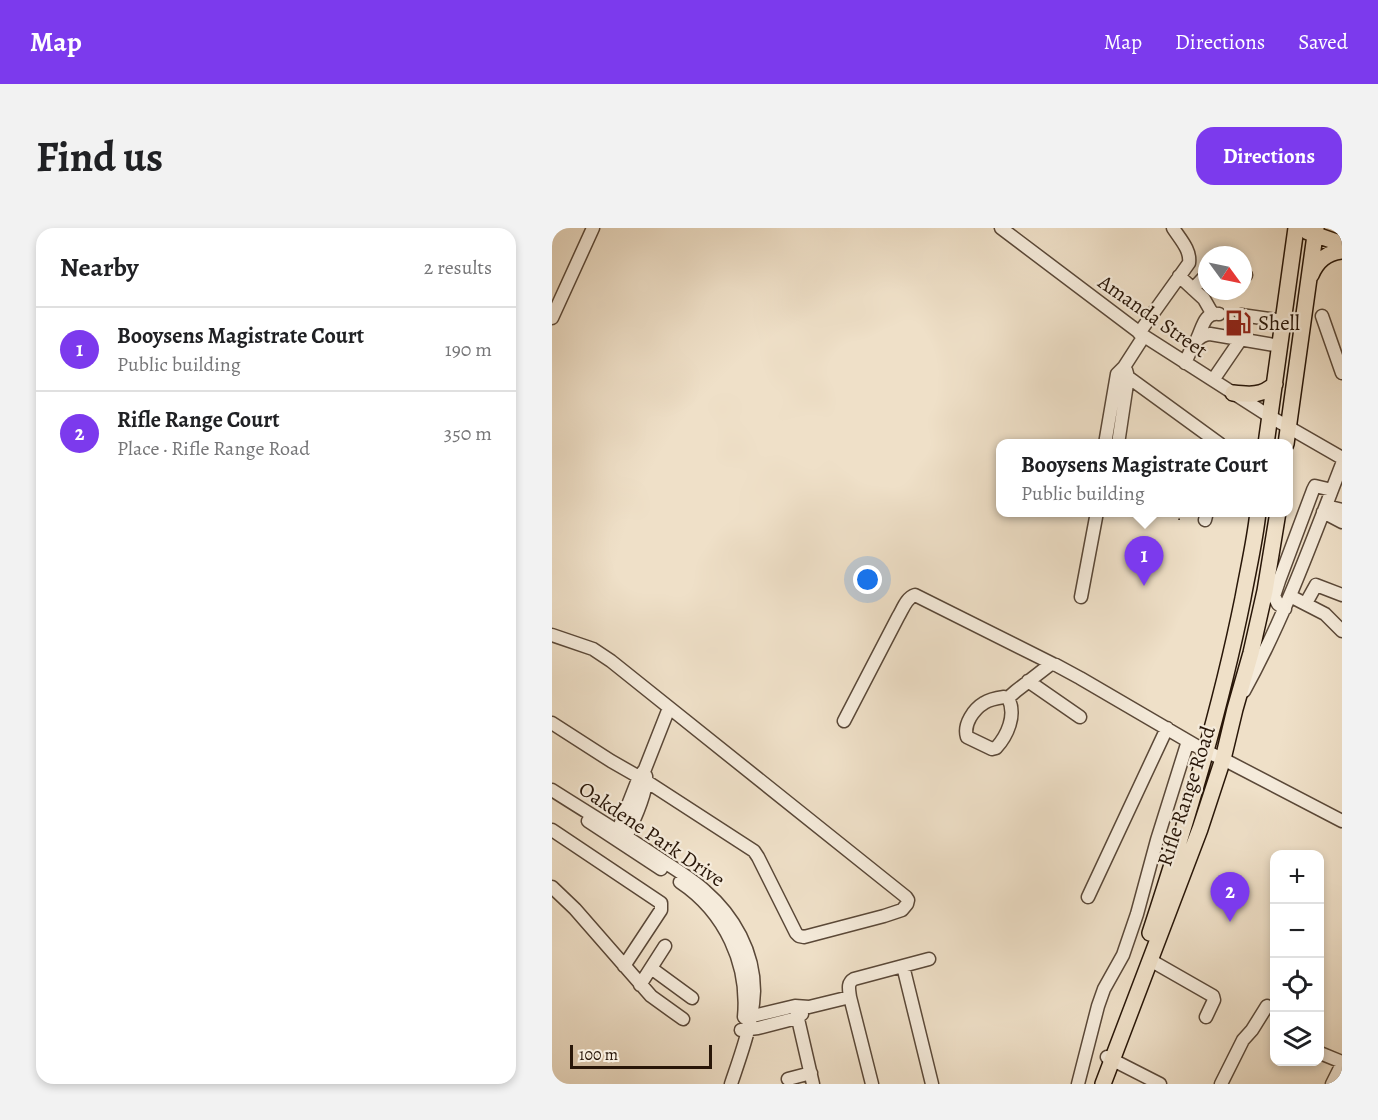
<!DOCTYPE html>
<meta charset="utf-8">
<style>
body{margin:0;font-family:Alegreya,serif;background:#f2f2f2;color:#202124}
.controls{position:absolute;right:18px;bottom:18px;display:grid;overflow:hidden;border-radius:12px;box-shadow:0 3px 9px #0003}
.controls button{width:54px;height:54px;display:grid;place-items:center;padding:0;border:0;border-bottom:2px solid #e0e0e0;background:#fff;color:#202124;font:30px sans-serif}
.compass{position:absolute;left:646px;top:18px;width:54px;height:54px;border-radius:50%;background:#fff;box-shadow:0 3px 9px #0003;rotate:123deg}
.scale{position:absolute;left:18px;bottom:15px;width:142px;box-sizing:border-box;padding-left:6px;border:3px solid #281608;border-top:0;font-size:16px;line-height:21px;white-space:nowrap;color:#281608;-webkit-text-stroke:4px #f5ebdb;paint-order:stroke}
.you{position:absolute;left:316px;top:352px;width:21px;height:21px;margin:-15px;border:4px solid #fff;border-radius:50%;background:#1a73e8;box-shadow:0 0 0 9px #1a73e833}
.badge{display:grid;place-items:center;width:39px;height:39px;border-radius:50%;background:#7c3aed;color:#fff;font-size:20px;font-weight:700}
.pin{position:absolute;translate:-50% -50px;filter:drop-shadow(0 2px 3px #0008)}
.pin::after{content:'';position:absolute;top:32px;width:21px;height:18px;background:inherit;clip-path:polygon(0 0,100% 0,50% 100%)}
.popup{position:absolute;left:444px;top:211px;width:297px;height:78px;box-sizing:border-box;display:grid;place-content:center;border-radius:12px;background:#fff;filter:drop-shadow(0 2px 4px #0005);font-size:20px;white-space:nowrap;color:#757577}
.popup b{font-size:22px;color:#202124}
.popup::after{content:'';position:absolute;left:50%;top:100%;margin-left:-12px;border:12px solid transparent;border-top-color:#fff}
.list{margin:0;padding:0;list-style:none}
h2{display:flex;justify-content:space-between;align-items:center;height:78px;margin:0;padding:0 24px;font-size:26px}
h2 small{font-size:20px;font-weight:400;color:#757577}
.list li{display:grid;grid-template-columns:39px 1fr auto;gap:18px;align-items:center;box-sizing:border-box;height:84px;padding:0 24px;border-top:2px solid #e0e0e0}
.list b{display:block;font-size:22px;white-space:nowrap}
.list p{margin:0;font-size:20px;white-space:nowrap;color:#757577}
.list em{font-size:20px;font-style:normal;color:#757577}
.icon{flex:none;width:33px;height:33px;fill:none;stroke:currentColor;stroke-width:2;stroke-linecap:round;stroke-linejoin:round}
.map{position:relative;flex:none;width:790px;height:856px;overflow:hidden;border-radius:18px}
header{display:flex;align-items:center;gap:36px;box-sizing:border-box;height:84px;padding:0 30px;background:#7c3aed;color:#fff}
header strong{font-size:28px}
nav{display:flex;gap:33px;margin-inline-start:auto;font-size:21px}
.intro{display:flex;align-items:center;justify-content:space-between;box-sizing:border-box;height:144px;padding:0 36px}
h1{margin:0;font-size:42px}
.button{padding:15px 27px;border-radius:18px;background:#7c3aed;color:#fff;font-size:21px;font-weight:700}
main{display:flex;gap:36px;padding:0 36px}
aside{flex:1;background:#fff;border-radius:18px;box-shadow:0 3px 9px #0003}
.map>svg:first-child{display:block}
</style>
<header>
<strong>Map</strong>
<nav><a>Map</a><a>Directions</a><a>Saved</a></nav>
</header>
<div class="intro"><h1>Find us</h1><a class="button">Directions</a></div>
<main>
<aside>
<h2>Nearby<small>2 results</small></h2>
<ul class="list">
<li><span class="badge">1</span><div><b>Booysens Magistrate Court</b><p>Public building</p></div><em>190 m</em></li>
<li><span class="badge">2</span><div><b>Rifle Range Court</b><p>Place · Rifle Range Road</p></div><em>350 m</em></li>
</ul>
</aside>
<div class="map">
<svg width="790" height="856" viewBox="0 0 790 856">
<rect width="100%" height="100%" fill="#efe0c8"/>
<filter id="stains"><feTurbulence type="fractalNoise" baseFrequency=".00333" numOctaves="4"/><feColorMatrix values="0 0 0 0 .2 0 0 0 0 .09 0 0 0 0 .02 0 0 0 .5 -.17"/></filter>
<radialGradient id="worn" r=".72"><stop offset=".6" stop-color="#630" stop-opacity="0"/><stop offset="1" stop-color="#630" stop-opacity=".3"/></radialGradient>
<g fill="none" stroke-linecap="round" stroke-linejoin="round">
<path stroke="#c7b8a2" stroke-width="12" stroke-dasharray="12 6" stroke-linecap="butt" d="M668,86L689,87"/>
<g stroke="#5a4838" stroke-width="15">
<path id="minor" d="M449,0L592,108L717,188L790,230
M691,47H694
M627,48L652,71L660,85
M641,61L655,46
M689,87L732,93
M770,88L790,145
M0,90L41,0
M587,105L637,35C639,22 628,11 621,0
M645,111C651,99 652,84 667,86
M633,135C639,122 643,107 658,106L728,118
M565,146L576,149L668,216
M661,152L689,111
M553,216L565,146L572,139L592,108
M566,216L576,149L574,142
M774,278L790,282
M771,284L790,294
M653,292L655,284
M738,368L773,386L790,403
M529,369L545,284
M754,375L764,357L790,367
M733,381L726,376L722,368L727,353L761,262L763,258L780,262
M0,407L41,421L59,433L354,669L356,672L355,676L350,682L332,688L252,709L247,708L244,705L206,629L202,623L94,553L59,533L0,495
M476,453L528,489
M692,463C732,391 760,313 790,236
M452,469L456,470C465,487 455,508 444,520L440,521L415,509C411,496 422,481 432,475C438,471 445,470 452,469Z
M456,470L464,463L495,439L499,436L504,437L528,450L653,523L671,531L790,593
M292,493L346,389C351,381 354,370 363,367L501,436
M0,562C36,585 73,607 108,631C123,641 140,651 153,663C182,688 202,724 202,763C201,795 189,826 179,856
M36,593L109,641
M0,602L109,675V682L107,685L72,738
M63,610L87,549L93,541L117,480
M72,613C79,599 96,563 94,548
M128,654C173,684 197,736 192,789
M0,659L23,681L99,768L131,791
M536,669L615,500
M598,732L661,768L662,772L654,789
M351,738L380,856
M99,740L140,770
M88,757L113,718
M243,778L261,856
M193,790L243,778L257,779L298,769
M189,802L206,800L245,790L250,786
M768,825L790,834
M555,829L608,856
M236,851L259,845
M320,856L298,769C297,761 295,755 302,751L377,731
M526,856L546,778L552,761L571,727L585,686L605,612L636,513
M669,856L691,812L700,802L715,778
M780,856L790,836"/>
</g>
<g stroke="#281608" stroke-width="18">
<path id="major" d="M756,4L790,16
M759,47C765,33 774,25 790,23
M681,165C698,167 710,168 723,156
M714,216L744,0
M734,216L764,0
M598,705C634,595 668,484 691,370C696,342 703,313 706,284
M551,856L648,601L671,531L683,481L699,425L713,363L726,284"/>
</g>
<path stroke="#281608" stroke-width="1.5" stroke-dasharray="1.5 3" stroke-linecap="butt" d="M627,292L628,284"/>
<use href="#minor" stroke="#f5ebdb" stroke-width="12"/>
<use href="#major" stroke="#efe0c8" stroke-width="15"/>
</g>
<defs>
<g id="fuel-bare" transform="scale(2.07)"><path d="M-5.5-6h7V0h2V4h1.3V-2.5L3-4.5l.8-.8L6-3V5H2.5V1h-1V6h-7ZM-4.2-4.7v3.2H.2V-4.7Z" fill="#8f2418" stroke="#f5ebdb" stroke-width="2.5" paint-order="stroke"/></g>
</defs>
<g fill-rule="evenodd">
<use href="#fuel-bare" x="686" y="95"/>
</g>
<g text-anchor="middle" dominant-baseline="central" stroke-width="4.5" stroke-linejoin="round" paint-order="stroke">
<g font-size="21" fill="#281608" stroke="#f5ebdb">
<text transform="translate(601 88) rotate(35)">Amanda Street</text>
<text transform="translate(634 568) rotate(-72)">Rifle Range Road</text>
<text transform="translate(100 606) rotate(34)">Oakdene Park Drive</text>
</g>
<g font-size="21" fill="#281608" stroke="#f5ebdb" text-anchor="start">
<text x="706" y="95">Shell</text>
</g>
</g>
<rect width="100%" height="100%" filter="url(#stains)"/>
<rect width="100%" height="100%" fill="url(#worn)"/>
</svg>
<div class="controls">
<button>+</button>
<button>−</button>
<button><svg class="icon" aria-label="locate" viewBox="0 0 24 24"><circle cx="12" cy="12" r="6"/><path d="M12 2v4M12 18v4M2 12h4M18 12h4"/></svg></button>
<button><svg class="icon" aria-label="layers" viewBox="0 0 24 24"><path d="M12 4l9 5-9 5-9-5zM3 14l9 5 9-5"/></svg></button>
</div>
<svg class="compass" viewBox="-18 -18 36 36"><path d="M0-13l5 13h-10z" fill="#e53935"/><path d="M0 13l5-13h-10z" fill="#757577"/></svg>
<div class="scale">100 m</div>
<div class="you"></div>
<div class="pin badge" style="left:592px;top:358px">1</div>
<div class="popup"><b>Booysens Magistrate Court</b>Public building</div>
<div class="pin badge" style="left:678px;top:694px">2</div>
</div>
</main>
